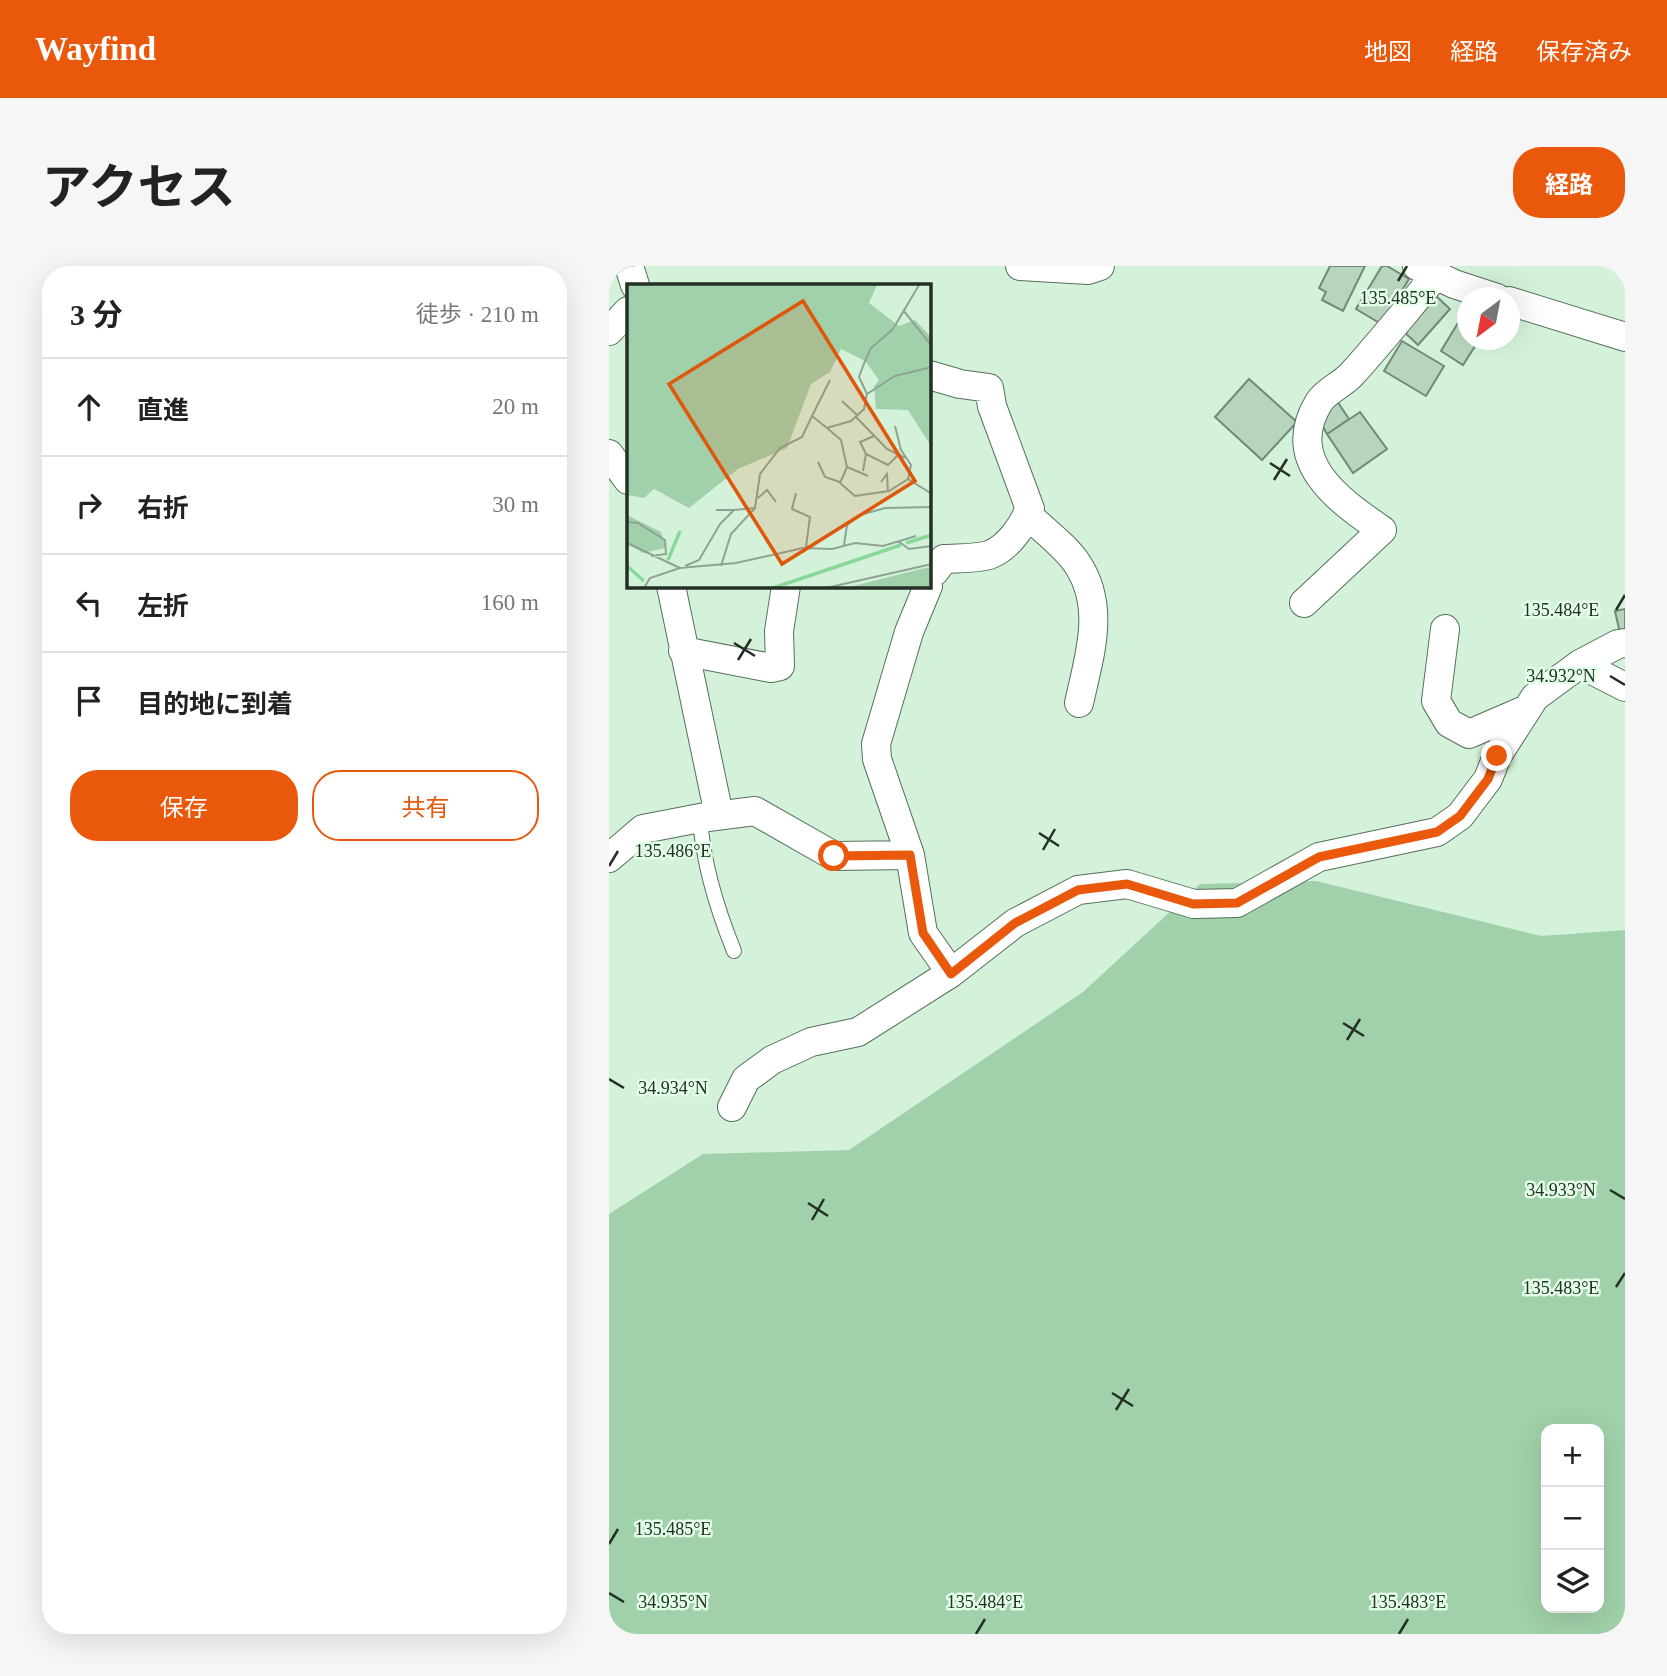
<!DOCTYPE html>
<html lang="ja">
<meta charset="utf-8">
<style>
body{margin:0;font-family:"Times New Roman","Noto Sans JP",serif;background:#f6f6f6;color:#222}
.controls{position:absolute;right:21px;bottom:21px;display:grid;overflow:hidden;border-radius:14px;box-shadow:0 7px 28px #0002}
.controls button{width:63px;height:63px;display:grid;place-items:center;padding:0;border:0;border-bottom:2px solid #e0e0e0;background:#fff;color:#222;font:35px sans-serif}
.compass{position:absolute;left:848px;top:21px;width:63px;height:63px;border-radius:50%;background:#fff;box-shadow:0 7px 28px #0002;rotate:212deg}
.stop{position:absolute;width:21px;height:21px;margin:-16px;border:5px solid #ea580c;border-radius:50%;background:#fff}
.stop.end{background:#ea580c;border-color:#fff;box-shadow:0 2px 7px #0008}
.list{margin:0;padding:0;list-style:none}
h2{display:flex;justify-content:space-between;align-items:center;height:91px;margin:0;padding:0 28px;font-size:30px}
h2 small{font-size:23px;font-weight:400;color:#767676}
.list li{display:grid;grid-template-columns:46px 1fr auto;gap:21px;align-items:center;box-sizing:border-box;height:98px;padding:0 28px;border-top:2px solid #e0e0e0}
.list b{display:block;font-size:26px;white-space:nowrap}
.list em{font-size:23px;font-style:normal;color:#767676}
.actions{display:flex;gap:14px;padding:21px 28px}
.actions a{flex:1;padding:16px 0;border:2px solid #ea580c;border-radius:28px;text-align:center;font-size:24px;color:#ea580c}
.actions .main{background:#ea580c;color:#fff}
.icon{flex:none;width:38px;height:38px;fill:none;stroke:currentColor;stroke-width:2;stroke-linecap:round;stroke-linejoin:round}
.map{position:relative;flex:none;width:1016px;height:1368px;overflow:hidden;border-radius:28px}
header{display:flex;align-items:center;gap:42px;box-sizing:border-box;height:98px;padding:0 35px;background:#ea580c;color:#fff}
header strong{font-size:33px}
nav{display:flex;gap:38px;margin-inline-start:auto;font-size:24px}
.intro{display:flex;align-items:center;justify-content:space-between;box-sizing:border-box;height:168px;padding:0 42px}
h1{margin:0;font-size:49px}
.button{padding:18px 32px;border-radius:28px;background:#ea580c;color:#fff;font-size:24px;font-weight:700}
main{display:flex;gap:42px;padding:0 42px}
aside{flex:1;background:#fff;border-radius:28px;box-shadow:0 7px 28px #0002}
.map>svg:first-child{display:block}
</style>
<header>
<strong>Wayfind</strong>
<nav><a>地図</a><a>経路</a><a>保存済み</a></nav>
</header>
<div class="intro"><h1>アクセス</h1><a class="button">経路</a></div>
<main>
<aside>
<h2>3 分<small>徒歩 · 210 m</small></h2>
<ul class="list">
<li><svg class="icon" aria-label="ahead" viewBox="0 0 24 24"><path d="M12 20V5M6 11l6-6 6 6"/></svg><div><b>直進</b></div><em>20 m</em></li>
<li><svg class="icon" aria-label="right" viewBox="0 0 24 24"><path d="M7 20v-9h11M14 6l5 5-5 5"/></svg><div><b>右折</b></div><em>30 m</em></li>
<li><svg class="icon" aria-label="left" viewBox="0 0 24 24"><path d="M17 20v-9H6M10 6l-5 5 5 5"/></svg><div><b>左折</b></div><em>160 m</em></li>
<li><svg class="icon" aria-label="arrive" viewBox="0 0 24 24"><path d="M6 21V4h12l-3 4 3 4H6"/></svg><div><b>目的地に到着</b></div></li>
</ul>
<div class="actions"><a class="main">保存</a><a>共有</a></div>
</aside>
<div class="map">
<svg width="1016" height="1368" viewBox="0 0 1016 1368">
<rect width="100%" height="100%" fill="#d4f2da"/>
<path fill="#a0d1aa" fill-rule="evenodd" d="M707,615L932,670L1016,664V1368H0V948L94,888L240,884L474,726L591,618ZM937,1163H990V1342H937Z"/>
<path fill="#b7d4bc" stroke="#708a75" stroke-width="2" d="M721,0H756L734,45L713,34L717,26L710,22Z
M773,0H778L800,13L772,58L747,43Z
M824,27L841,43L809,79L792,63Z
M858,42V74H870L854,99L832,85Z
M793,75L835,100L817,130L775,105Z
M640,113L688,156L653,194L606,151Z
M728,135L740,153L718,168L707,148Z
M751,146L778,183L744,207L718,168Z
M1016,343V372H1012L1006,345Z"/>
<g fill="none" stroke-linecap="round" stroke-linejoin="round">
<g stroke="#566f5b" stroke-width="16">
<path id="service" d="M91,552C94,597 108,643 125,685"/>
</g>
<g stroke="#566f5b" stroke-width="30">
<path id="minor" d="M20,0L26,19
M411,0L479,4L491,0
M808,0L845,18L888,32
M900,35L1016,71
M0,65L19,45
M320,109L351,118L380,122L383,140L421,243C413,261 399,282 380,289C367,293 348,292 335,293L326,305
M0,188L19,214
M418,248C433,263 458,281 469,299C497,342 480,391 470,437
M62,320L110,549
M695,337L773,264C729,234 674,195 710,136C717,125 734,118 743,108C772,76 799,42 827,9
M836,363L827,435L840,457L860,468L918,443
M74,385L162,402L171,400L170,365L177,320
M971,398L1016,421
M301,589L268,493L267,478L300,366L319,320
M0,592L34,563L91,552L146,545L225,590L301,589L314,667L342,707L406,657L469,624L518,618L585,638L628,637L710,591L828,566L851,550L879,513L888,490L926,431L971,398L1009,378L1016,377
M123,841L137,813L163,794L202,776L249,766L342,707"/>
</g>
<use href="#service" stroke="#fff" stroke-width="14"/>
<use href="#minor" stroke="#fff" stroke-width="28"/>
</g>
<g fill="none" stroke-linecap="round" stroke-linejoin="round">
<path stroke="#ea580c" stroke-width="9" d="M225,590L301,589L314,667L342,708L406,657L469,624L518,618L584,638L628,637L710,591L828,566L851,550L879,513L888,490"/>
</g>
<path fill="none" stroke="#242f26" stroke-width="2.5" d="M789,15L798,0M661,197L681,210M665,214L678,193M1007,344L1016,329M125,377L146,390M129,394L142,373M1001,410L1016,419M430,567L450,580M434,584L446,563M0,600L9,585M734,757L755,770M738,774L751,753M0,813L15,822M1001,924L1016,933M199,937L219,950M203,954L215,933M1007,1021L1016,1007M503,1127L524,1140M507,1144L520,1123M0,1278L9,1263M0,1327L15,1336M367,1368L376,1353M790,1368L799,1353"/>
<g transform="translate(18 18)">
<rect width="304" height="304" fill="#d4f2da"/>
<path d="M0,1H250L242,19L272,42L288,36L304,53V162L281,126L249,125L247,102L252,96L238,77L214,65L203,88L184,100L160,164L111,185L62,224L27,205L17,214L0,211ZM0,231L34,248L39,264L16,269L0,259ZM304,283V304H218L298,284Z" fill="#a0d1aa"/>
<path fill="none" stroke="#8ad89c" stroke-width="3.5" d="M279,259L305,251M41,276L53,247M0,282L17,297M146,304L274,261"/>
<path fill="none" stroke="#8ea492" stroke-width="2" d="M276,26L305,62M240,110L268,92L305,83M215,117L231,132M185,132L203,96M229,133L260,165L278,174M268,142L274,166L284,181L281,195L305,210M200,144L214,156L220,183L241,192M239,170L261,181L271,171M191,178L198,193L213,198M220,183L213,199L228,212L262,207L281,195M236,187L239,170L233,158L247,152M254,198L260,190L261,208M169,209L165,225L183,233L179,263M131,214L140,206L149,218M107,226L128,224M0,238L11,239L38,256L39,270L24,272M271,257L282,265L305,262M0,259L53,284M217,261L220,241L233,231L258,224L305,223M58,282L72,276L93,240L107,226H89M94,282L104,250L128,224L133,190L153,164L175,153L185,132L200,144L224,137L237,125L240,110L232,93L238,77L244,64L266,45L292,1M17,304L23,294L53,284L109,279L176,264L205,265L228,259L256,262L289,252M199,304L305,280"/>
<path fill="#de570d" fill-opacity="0.15" stroke="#de570d" stroke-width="3.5" d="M176,17L288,197L155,280L42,100Z"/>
<rect width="304" height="304" fill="none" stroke="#242f26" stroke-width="3.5"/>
</g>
<g font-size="18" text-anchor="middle" fill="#242f26" stroke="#e2ffe7" stroke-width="5" stroke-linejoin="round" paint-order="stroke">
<text x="789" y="38">135.485°E</text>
<text x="952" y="350">135.484°E</text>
<text x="952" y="416">34.932°N</text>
<text x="64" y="591">135.486°E</text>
<text x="64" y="828">34.934°N</text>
<text x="952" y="930">34.933°N</text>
<text x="952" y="1028">135.483°E</text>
<text x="64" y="1269">135.485°E</text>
<text x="376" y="1342">135.484°E</text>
<text x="799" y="1342">135.483°E</text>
<text x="64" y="1342">34.935°N</text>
</g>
</svg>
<div class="controls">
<button>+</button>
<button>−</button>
<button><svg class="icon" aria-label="layers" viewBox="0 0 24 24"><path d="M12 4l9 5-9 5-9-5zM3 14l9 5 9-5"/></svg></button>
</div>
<svg class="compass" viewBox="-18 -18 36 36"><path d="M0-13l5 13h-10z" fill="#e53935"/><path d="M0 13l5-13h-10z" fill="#767676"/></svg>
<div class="stop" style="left:225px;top:590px"></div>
<div class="stop end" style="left:888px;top:490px"></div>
</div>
</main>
